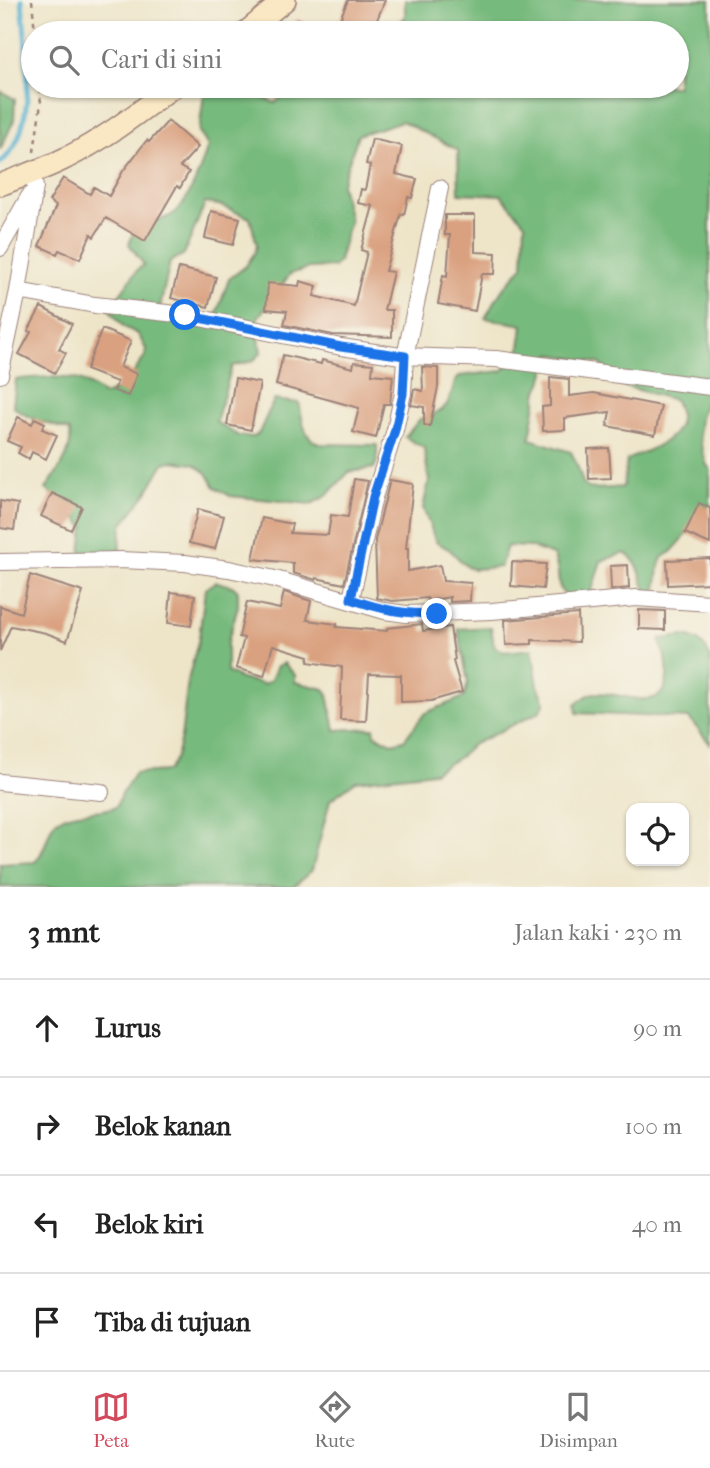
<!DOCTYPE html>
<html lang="id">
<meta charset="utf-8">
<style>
body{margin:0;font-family:"IM FELL French Canon",serif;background:#f2f2f2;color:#222}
.controls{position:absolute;right:21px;bottom:21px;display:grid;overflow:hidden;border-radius:14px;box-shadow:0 2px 5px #0004}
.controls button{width:63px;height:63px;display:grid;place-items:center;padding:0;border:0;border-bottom:2px solid #e0e0e0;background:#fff;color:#222;font:35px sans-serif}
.stop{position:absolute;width:21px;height:21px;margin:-16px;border:5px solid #1a73e8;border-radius:50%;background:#fff}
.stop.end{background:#1a73e8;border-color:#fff;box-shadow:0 2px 7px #0008}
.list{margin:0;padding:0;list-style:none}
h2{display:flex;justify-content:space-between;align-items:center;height:91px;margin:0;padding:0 28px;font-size:30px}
h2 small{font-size:23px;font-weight:400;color:#767676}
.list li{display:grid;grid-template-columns:46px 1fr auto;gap:21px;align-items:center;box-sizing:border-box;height:98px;padding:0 28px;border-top:2px solid #e0e0e0}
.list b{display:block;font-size:26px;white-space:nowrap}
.list em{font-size:23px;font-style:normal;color:#767676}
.icon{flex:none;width:38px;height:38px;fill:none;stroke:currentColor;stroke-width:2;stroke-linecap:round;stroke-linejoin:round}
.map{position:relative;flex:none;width:710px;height:887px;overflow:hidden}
.search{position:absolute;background:#fff;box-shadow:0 2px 5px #0004;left:21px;right:21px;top:21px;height:77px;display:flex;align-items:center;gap:18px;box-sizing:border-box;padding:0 24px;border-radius:38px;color:#767676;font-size:26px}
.sheet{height:483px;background:#fff}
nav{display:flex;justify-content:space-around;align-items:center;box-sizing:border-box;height:98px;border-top:2px solid #e0e0e0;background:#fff;font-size:19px;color:#767676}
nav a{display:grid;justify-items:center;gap:4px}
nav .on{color:#d1495b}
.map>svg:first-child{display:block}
</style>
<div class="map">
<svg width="710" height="887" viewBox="0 0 710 887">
<rect width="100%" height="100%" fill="#f7f3e8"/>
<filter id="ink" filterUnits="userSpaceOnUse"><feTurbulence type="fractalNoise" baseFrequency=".0143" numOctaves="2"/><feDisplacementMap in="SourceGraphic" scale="14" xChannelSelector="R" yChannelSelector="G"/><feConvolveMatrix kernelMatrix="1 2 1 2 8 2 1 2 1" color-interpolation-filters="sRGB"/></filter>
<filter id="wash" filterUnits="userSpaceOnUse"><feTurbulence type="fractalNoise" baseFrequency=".00686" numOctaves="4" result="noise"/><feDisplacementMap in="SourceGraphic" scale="28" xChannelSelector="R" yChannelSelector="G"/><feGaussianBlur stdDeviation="1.57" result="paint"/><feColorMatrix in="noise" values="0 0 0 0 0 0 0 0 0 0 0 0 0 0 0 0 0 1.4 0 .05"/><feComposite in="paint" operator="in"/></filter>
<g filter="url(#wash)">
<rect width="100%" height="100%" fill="#eee5c9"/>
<path fill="#77ba7d" stroke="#606c54" stroke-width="2" fill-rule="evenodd" d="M405,0H710V397C693,418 699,442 707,466L710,468V505L707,506C699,519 682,541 671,552C668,554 664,555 662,558C657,566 659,581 655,591H646C641,577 639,560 624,553L601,561L591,593L587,598C547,601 565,577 553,555L531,547L507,546L500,567L473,569L466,566L450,550L436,542L423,508L429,481L424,448L405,437L420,419L442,410L448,403L455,382L460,376L502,371L519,355L523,325L485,318L502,290L523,266L525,223L501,195L459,193L458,150L402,121L358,135L341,185L350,220L339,261L334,267L309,268L290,274L257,319L261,353L253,361L232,366L216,422L239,436L254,437L259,433L274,400L299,403C303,419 302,438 320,444L377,445V461L374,468L349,472L325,497L311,504L230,496L215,487L207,473L194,464L172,461L164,463L146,494L122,525L119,554L81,553L84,527L69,508L46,489C58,470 73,454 70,431C51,424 28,420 13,406L16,380C30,377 66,376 79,380C88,383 96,390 105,395L125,386L145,356L146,349L138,334L124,327L109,309L138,269L144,265L129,244L136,225C147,222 160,221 170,216C188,207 202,165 208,146L199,132L204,94C234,77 247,91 275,103L294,86H677V33H390L405,17ZM205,203L219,205L250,218L257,245L255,252L246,266L229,279L213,324L197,327L166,320L160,307L170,262L184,254ZM550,354L599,363L624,386L675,400C677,405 679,411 680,416C682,441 644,451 627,460L623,487C570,492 591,489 571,452L530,439L538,390L542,383Z
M0,91L15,99L14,120L0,150Z
M217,582L232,586L238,591V606L227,644V672L241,679L264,684L271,680L277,666L284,663L295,675V682L324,689L328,695L335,730L374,728L375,735L392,743L404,740L425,713L464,697L468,682L458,629L491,627L494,646L504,652L532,649L538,686L545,702L539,712L472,745L461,756L434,772L356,781L330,800L312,870L293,887H0V864L35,862C46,851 46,836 54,823C63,810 100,813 116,807L122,793L135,773L168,771L176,757L181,738L188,680L199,638L205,590L210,585Z
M684,636C697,638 706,646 710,658V744L689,718L577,713L576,704C582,700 587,694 594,693C623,691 672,721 667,665C666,656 661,648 660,639Z"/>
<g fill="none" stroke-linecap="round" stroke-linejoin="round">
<path stroke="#52b0d0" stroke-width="5" d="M0,163C41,129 25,48 22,0"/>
</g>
<g id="blocks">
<path fill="#daa180" d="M348,0H385L377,20L380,22L376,33H334Z
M297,19L323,33H289Z
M168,121L198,147L180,167L189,172L180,188L177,186L145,241L106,218L94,237L91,234L80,259L59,250L57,254L39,246L56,206L49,201L63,178L90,194L94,187L109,196L123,171L147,140L149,142Z
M372,139L402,146L396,174L417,179L412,198L408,197L404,215L401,214L385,271L393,272L384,310H392V337L333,335L284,325L287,311L266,309L268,283L299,286L300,281L317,286L314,296L354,306L367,252L361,250L373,206L358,203L361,189L365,190L370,165L366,164Z
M211,211L240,218L233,245L205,238Z
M445,215H475V252L496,253L495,274H482L475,311L438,304L443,275L447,276L450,235H445Z
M179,268L216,277L208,307L171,298Z
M41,307L72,324L59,349L66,353L55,373L19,354L31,332L28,331Z
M102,329L131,341L120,367L137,374L128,396L114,391L117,382L86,370Z
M283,355L321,364L322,360L353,368L354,362L373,364L372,374L393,376L390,404H384L376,438L353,432L359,408L276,385Z
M422,367L438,368V387L430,426L424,425V407L411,405L414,389L423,391Z
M550,377L569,379V396L594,393L661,406L655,435L607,426L610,412L565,418V430L543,431L542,407L550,406Z
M235,378L260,383L251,430L227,425Z
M18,417L32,424L35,418L45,423L42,429L57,435L46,459L32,452L29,459L18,453L21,447L7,441Z
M609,448L611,478L589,479L588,449Z
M354,479L368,481L344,584L316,578V580L293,573V563L253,559L262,518L292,524L290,533L328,535L331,515L348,517Z
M390,480L413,484L406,548H408V571L440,565L443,581L471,583L470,601L450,602V597L428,601L427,598L393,601L377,598L375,540Z
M52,493L82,507L71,530L41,516Z
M0,501L18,504L14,530L0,528Z
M699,503L710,508V544L685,533Z
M198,509L224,516L215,549L189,543Z
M710,558V583L668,585L667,560Z
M512,562L546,564L543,589L511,586Z
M628,565L629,588L611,590L610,566Z
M30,575L83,592L67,641L46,633L11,626L0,651V606L21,613Z
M171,592L195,595L191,626L168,623Z
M284,592L311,601L307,620L337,624L336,627L387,631V628L422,624L423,631L450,627L455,660L453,661L462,692L431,701L401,702V675L369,674L366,721L340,720L342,667L308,662L309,656L273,645L264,676L236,668L244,638L239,637L247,602L280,609Z
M639,610L665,611V630L639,629Z
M578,614L579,642L532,640V644L506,645L505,620Z"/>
</g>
</g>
<g filter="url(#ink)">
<use href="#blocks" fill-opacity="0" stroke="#9c827a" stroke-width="2"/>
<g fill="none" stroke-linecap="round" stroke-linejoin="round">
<g stroke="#9c827a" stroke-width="18">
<path id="street" d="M0,248L30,195
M18,291L95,305L185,315L341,347L401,356L496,359L710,387
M0,375L18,291L35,187L32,172
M0,562L121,560L185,563L229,569L275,579L385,611L406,614L492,611L636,598L710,603
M351,599L374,497L395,430L403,393L405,357L440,188
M0,782L101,792"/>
</g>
<g stroke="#9c827a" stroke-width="24">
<path id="secondary" d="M245,33L285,0
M0,185C22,176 45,169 66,158C105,139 139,112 174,86"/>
</g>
<path stroke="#9c827a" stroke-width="2.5" stroke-dasharray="5 5" stroke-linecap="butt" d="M32,0L35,33
M34,152L41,103L39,86"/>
<use href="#street" stroke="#fff" stroke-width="16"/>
<use href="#secondary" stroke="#fae7c3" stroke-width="21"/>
</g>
</g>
<g fill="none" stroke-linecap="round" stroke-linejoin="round" filter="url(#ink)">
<path stroke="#1a73e8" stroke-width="9" d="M185,315L341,347L405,356L403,394L395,430L373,497L351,599C382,610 404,614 437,614"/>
</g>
</svg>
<div class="controls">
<button><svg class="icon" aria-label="locate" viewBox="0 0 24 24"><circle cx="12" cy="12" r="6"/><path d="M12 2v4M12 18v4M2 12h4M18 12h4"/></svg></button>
</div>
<div class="stop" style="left:185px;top:315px"></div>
<div class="stop end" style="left:437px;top:614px"></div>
<div class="search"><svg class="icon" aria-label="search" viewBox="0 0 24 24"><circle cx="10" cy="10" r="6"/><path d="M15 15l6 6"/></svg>Cari di sini</div>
</div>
<section class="sheet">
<h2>3 mnt<small>Jalan kaki · 230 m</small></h2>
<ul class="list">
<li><svg class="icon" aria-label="ahead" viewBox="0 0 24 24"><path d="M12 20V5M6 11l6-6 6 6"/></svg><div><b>Lurus</b></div><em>90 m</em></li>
<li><svg class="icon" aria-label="right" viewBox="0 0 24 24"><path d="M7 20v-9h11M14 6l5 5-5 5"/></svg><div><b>Belok kanan</b></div><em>100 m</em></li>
<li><svg class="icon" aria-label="left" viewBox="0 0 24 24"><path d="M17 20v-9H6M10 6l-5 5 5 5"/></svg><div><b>Belok kiri</b></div><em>40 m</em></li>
<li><svg class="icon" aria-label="arrive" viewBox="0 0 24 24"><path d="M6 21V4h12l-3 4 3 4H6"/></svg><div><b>Tiba di tujuan</b></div></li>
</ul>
</section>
<nav>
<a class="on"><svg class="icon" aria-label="map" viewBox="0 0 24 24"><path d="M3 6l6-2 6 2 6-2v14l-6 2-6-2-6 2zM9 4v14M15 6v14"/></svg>Peta</a>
<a><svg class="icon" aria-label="directions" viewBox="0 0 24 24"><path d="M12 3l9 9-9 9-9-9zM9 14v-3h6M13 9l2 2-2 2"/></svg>Rute</a>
<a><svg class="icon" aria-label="saved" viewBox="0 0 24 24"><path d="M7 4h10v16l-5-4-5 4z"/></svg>Disimpan</a>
</nav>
